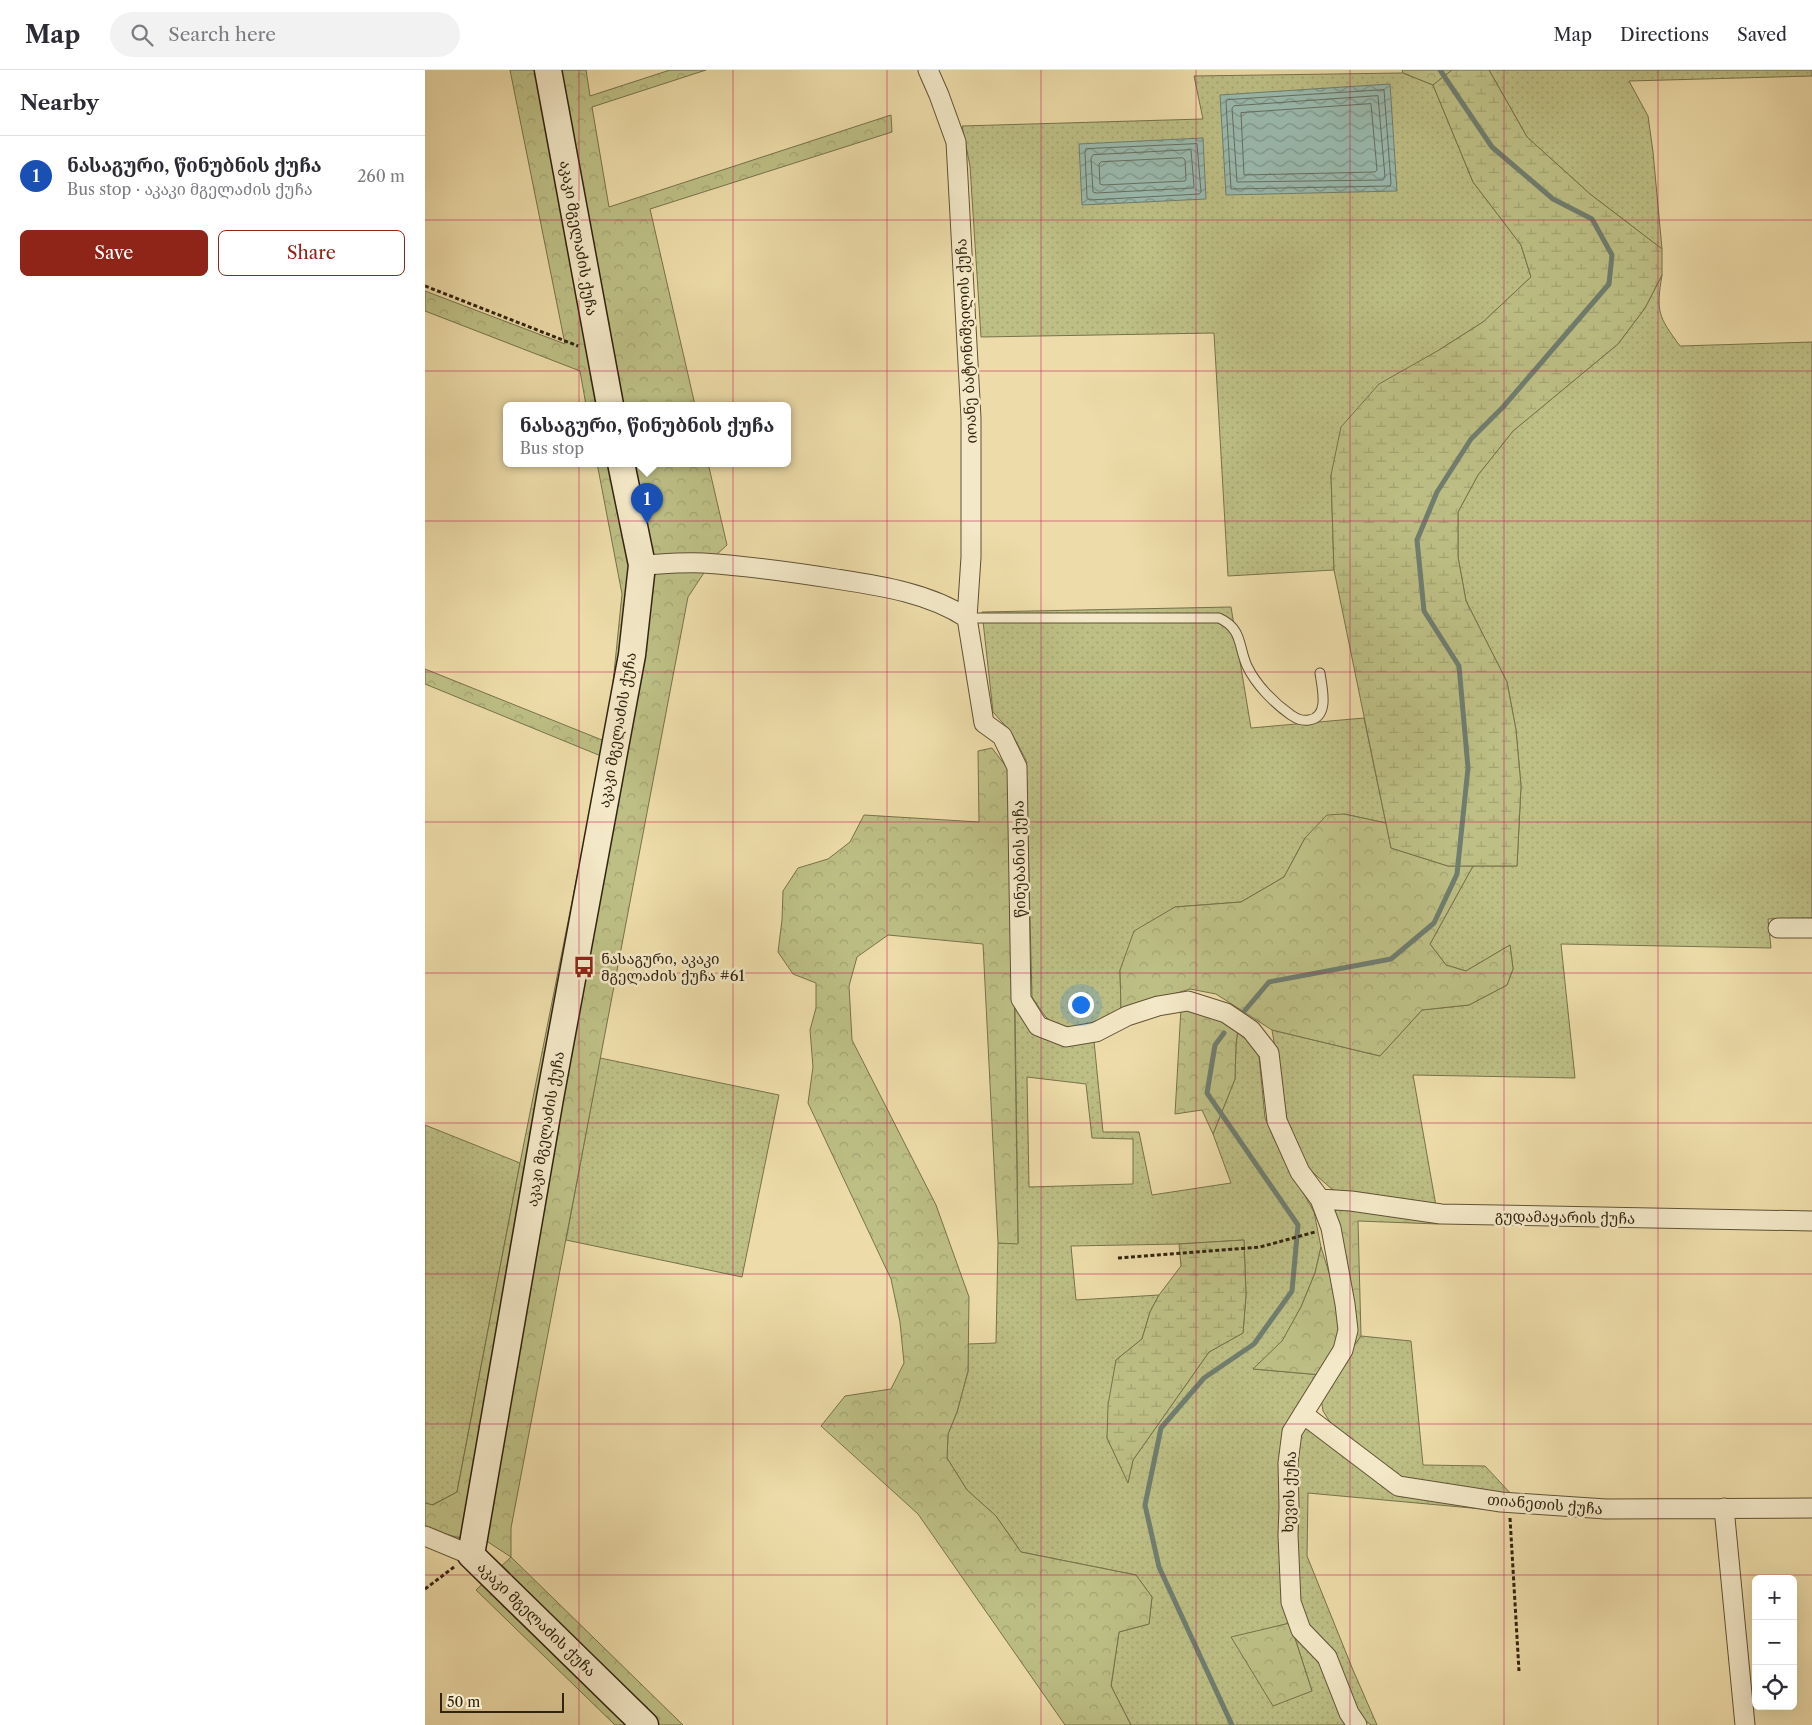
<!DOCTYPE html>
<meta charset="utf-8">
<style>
body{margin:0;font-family:"Libre Caslon Text","Noto Serif Georgian",serif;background:#f2f2f3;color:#2b2b33}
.controls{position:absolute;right:15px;bottom:15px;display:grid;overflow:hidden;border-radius:8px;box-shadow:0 5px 20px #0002}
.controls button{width:45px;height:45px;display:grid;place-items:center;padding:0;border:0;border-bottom:1px solid #e1e1e2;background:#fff;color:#2b2b33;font:25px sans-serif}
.scale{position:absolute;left:15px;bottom:12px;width:124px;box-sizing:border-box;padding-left:5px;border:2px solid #322410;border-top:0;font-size:14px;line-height:18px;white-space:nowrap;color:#322410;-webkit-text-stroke:4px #f3e8c7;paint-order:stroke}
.you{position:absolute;left:655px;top:934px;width:18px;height:18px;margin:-12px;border:4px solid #fff;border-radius:50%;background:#1a73e8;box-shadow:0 0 0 8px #1a73e833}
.badge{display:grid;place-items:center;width:32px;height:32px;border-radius:50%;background:#8f2418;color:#fff;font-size:16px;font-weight:700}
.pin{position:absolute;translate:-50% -41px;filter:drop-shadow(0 1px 2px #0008)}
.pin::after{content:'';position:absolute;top:26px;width:18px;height:15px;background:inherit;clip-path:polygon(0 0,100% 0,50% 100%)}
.popup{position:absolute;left:78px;top:332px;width:288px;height:65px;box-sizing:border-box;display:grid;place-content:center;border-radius:8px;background:#fff;filter:drop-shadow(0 1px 4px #0005);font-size:16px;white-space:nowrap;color:#7c7c81}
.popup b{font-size:19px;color:#2b2b33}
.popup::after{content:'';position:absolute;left:50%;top:100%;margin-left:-10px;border:10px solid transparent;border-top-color:#fff}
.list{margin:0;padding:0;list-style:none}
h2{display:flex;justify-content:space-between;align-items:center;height:65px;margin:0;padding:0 20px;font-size:21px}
h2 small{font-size:16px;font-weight:400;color:#7c7c81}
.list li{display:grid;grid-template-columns:32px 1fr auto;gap:15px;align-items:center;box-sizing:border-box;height:80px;padding:0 20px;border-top:1px solid #e1e1e2}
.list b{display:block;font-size:19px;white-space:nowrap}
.list p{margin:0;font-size:16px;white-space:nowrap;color:#7c7c81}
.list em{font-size:16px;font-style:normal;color:#7c7c81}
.actions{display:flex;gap:10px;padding:15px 20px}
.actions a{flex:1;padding:11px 0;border:1px solid #8f2418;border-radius:8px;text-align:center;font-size:18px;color:#8f2418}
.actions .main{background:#8f2418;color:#fff}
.icon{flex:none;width:28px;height:28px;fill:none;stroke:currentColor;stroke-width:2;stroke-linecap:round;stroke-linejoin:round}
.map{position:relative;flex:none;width:1387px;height:1655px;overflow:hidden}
header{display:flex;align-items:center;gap:30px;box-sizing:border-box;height:70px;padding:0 25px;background:#fff;border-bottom:1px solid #e1e1e2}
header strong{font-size:24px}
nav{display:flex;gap:28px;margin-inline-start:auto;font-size:18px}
.search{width:350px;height:45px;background:#f2f2f3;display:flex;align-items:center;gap:12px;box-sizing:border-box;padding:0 18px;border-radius:28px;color:#7c7c81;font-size:19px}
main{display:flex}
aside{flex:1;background:#fff}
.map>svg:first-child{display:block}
</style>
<header>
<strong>Map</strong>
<div class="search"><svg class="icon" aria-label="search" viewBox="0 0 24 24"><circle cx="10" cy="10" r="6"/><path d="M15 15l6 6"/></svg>Search here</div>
<nav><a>Map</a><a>Directions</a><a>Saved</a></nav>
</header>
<main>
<aside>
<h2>Nearby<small></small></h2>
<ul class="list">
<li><span class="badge" style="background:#1a4fb4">1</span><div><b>ნასაგური, წინუბნის ქუჩა</b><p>Bus stop · აკაკი მგელაძის ქუჩა</p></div><em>260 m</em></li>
</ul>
<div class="actions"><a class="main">Save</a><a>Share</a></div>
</aside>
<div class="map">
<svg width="1387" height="1655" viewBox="0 0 1387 1655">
<defs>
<pattern id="grass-dots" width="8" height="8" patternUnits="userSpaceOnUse" patternTransform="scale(1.25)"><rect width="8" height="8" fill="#bdbf85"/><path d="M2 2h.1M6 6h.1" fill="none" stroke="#a3a472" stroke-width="1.8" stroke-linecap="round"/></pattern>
<pattern id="forest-crowns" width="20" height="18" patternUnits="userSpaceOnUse" patternTransform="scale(1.25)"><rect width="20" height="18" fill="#bdbf85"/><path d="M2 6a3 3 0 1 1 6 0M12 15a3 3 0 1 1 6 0" fill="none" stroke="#a3a472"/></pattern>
<pattern id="wetland-marsh" width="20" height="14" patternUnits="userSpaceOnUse" patternTransform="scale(1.25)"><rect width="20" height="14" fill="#bdbf85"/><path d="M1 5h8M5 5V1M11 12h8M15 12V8" fill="none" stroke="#a3a472"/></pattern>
<pattern id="water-waves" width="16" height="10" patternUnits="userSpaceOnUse" patternTransform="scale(1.25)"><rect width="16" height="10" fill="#9abaae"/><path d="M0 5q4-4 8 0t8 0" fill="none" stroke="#7e978c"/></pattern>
</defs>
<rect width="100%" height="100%" fill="#eddca9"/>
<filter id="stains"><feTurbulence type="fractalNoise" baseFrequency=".004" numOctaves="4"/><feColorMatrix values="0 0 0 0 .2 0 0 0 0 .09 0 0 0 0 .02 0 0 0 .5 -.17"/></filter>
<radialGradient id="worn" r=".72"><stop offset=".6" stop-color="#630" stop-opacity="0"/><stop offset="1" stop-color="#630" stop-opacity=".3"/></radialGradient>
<path fill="url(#grass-dots)" stroke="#78724a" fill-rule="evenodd" d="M1064,0H1387V6L1204,11L1223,46L1228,82L1237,179L1165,124L1102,67Z
M978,3L1008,15L1048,112L1096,175L1106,207L1058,252L1014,280L906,405L909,500L803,506L789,263L556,267L545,96L537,56L778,49L769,6Z
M1237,205C1231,242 1233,246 1255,276L1387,272V848L1343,849L1346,878L1136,874L1150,1008L988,1005L1011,1136L935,1126L908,1120L885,1100L865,1068L847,960L955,986L997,940L1044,935L1082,915L1088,899L1085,875L1041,901L1021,895L1005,874L1048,796H1092L1096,716L1091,660L1082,612L1041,531L1033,487V442L1053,405L1088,361L1193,274L1220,238Z
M806,537L826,658L939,648L961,753L919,744L880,768L859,807L816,832L750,837L695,900L696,940C674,949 642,969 621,947C616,941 612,934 607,927L601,690L586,662L568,642L557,542Z
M590,934C602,954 615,972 641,975C649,975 660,972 669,971L678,1062H714L727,1125L806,1113L788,1064L810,1009L811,974L813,959L824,968L834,986L840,1048L857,1085L889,1142L896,1177L890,1203L876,1237L857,1272L828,1299L897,1305L865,1352V1553L807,1568L887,1621L869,1565L894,1592L923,1655H706L686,1616L694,1562L724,1554L727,1527L711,1505L596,1482L571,1446L542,1420L522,1388L523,1364L532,1342L543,1301V1274L571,1273L573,1173H593ZM602,1007L661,1014L667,1068L708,1069V1114L604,1117ZM819,1170L821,1225L818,1263L784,1282L708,1390L703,1412L682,1368L691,1290L717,1269L725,1242L734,1225L651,1230L646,1176L754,1174Z
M175,988L354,1025L317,1207L141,1170Z
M0,1055L95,1093L32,1422L7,1435L0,1433Z
M936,1266L986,1271L998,1395L1060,1396L1088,1426L974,1412L910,1360L898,1341L895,1321Z
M880,1353L971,1421L1079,1441L883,1423L882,1486L928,1600L952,1655H946L933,1645L882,1555L871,1532L867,1395Z"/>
<path fill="url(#forest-crowns)" stroke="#78724a" d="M85,0H161L165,26L245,0H281L167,37L184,137L466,45L467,62L225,139L270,335H161L155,301L0,241V221L140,274Z
M977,0H1027L1008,15L978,3Z
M172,393H283L302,475L290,486L263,527L86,1458V1487L258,1655H190L51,1520L86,1487L63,1472L31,1467L0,1458V1433L8,1435L32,1422L95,1093L176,686L0,614V599L182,672L197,524Z
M567,678L586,703L593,1174L573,1173L558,874L463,865L432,887L424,916L427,970L511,1135L544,1227L543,1301L532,1342L523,1364L522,1388L542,1420L571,1446L596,1482L711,1505L727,1527L724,1554L694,1562L686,1616L706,1655H640L493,1444L396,1356L420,1326L466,1319L479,1293L475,1252L466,1209L383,1033L388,997L385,960L391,938V913L368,904L353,882L357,850L358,821L373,798L403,789L425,772L439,745L554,752L553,681Z
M919,744L961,753L966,778L1023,796H1048L1005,874L1021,895L1041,901L1085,875L1088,899L1082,915L1044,935L997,940L955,986L847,960L791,924L765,919L696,940L695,900L709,861L750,837L816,832L859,807L880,768L902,745Z
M756,938H768L813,959L811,974L810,1009L788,1064L777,1040L750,1044Z
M919,1135L1009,1150L1013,1154L933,1151L936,1266L926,1280L908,1142Z
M896,1177L915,1238L917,1260L897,1305L828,1299L857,1271L876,1237L890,1203Z
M865,1553L887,1621L848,1636L806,1567Z"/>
<path fill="url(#wetland-marsh)" stroke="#78724a" d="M1027,0H1064L1102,67L1165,124L1237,179V205L1220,238L1193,274L1088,361L1053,405L1033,442V487L1041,531L1082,612L1091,660L1096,716L1092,796H1023L966,778L909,500L906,405L916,357L954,314L1014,280L1058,252L1106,207L1096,175L1048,112L1008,15Z
M819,1170L821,1225L818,1263L784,1282L708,1390L703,1413L682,1368L683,1335L691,1290L717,1269L725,1242L734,1225L756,1196L754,1174Z"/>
<path fill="url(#water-waves)" stroke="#707e6f" d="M965,14L972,121L801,125L795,25Z
M778,68L781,129L657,135L654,74Z"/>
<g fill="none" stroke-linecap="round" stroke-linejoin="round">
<path stroke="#666f5f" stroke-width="1" d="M959,20L966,113L965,116L806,119L801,32L802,30Z
M953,26L960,107L958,110L812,112L807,38L809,36Z
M946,34L952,100L950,102L819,105L816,43Z
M772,74L776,122L774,124L665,130L662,128L660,82L661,79Z
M766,80L769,116L768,118L671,123L668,122L666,88L668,85Z
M758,88L760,90L761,109L760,111L678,115L675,114L674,94L676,92Z"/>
<path stroke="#707e6f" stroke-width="5" d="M816,945L844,912L966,889L1009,853L1032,804L1043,698L1034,596L999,541L992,470L1012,422L1046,369L1078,337L1184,214L1187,185L1167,149L1128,129L1067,77L1015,0
M799,963L790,975L782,1023L873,1155L867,1221L829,1274L779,1308L736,1358L720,1435L734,1497L807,1655"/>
<g stroke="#615236" stroke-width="11">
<path id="lane" d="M542,548H794C818,559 813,576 822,596C831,615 849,633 866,645C872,649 876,651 884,650C905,647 897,618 895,603"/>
</g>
<g stroke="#615236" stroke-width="21">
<path id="street" d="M503,0L514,25L531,72L546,348V487L542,548L559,653L577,666L592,697L596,929L613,956L641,967L671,962L702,946L733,936L763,931L801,943L826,960L844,983L852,1051L875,1102L895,1129L906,1158L920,1234L923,1260L918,1280L867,1362L863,1393L864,1437L863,1465L866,1532L876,1560L902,1587L924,1643L932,1655
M217,495C237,494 258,492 278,493C323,496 367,502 411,509C456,516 504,523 542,548
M1353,858H1387
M895,1129L926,1131L1016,1144L1387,1151
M878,1344L973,1416L1076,1432L1181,1439L1387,1438
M1299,1438L1320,1655
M0,1466L46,1485"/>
</g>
<g stroke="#322410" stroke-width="29">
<path id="secondary" d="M123,0L185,335
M196,393L217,495L207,585L125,1028L46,1485L220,1655"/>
</g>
<path stroke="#322410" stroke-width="3" stroke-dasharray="4 2.5" stroke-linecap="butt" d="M0,216L153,276
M693,1188L835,1177L890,1162
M1085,1448L1094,1601
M0,1519L29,1497"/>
<use href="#lane" stroke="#f3e8c7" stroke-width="9"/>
<use href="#street" stroke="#f3e8c7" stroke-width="19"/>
<use href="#secondary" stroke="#f3e8c7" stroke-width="26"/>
</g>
<path fill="none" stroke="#c2185b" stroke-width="1" stroke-opacity="0.55" d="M154,0V1655M308,0V1655M462,0V1655M616,0V1655M771,0V1655M925,0V1655M1079,0V1655M1233,0V1655M0,150H1387M0,301H1387M0,451H1387M0,602H1387M0,752H1387M0,903H1387M0,1053H1387M0,1204H1387M0,1354H1387M0,1505H1387"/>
<defs>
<g id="bus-bare" transform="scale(1.725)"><path d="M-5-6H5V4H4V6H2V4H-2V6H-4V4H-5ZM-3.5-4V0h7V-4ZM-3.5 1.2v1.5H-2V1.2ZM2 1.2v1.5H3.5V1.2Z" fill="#8f2418" stroke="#f3e8c7" stroke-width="2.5" paint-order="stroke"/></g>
</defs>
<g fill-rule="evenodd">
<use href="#bus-bare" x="159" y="897"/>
</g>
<g text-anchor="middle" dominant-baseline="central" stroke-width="5" stroke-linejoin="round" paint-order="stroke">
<g font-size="15" fill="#322410" stroke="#f3e8c7">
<text transform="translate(154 168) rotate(80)">აკაკი მგელაძის ქუჩა</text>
<text transform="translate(541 271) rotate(-93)">იოანე ბატონიშვილის ქუჩა</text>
<text transform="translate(192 660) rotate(-80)">აკაკი მგელაძის ქუჩა</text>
<text transform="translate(594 789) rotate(-91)">წინუბანის ქუჩა</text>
<text transform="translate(120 1059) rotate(-80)">აკაკი მგელაძის ქუჩა</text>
<text transform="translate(1140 1147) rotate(1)">გუდამაყარის ქუჩა</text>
<text transform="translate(864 1422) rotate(-88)">ხევის ქუჩა</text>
<text transform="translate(1120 1434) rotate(5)">თიანეთის ქუჩა</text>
<text transform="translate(112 1549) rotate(44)">აკაკი მგელაძის ქუჩა</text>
</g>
<g font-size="15" fill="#322410" stroke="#f3e8c7" text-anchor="start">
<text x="176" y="888">ნასაგური, აკაკი<tspan x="176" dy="17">მგელაძის ქუჩა #61</tspan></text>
</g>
</g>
<rect width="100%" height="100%" filter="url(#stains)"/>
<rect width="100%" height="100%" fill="url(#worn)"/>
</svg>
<div class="controls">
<button>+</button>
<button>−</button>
<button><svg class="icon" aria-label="locate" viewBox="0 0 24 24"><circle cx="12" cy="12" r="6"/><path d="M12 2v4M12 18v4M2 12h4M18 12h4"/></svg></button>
</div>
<div class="scale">50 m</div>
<div class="you"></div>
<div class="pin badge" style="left:222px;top:454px;background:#1a4fb4">1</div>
<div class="popup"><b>ნასაგური, წინუბნის ქუჩა</b>Bus stop</div>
</div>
</main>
